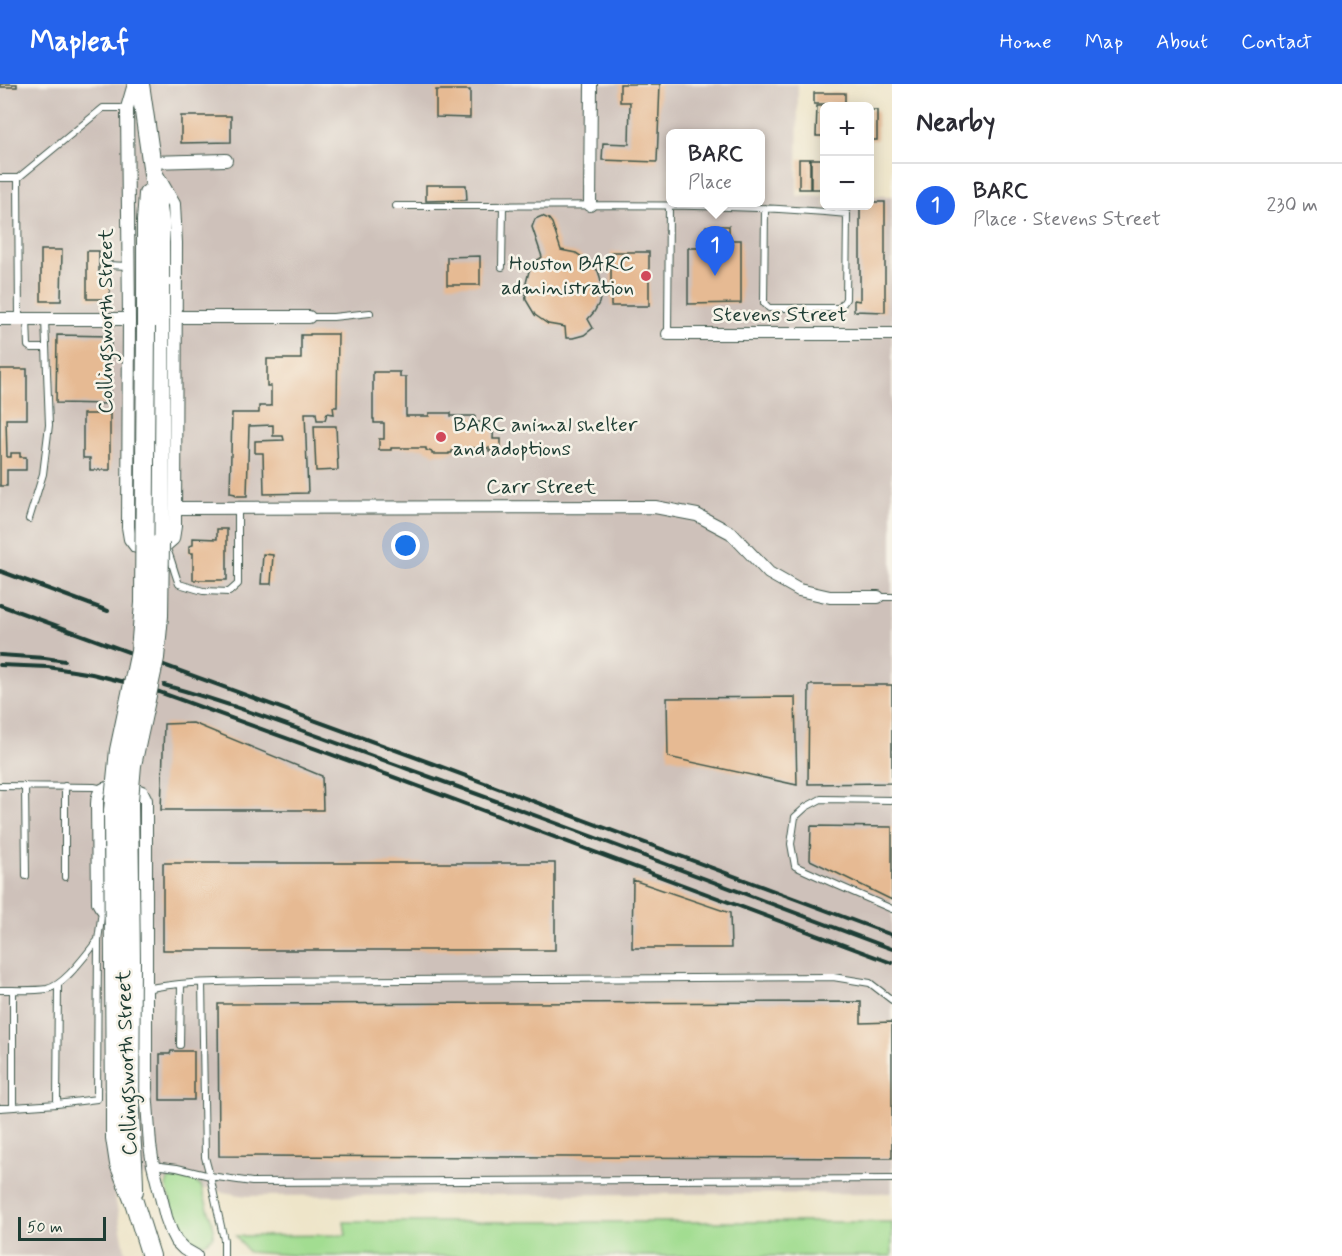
<!DOCTYPE html>
<meta charset="utf-8">
<style>
body{margin:0;font-family:Mynerve,sans-serif;background:#f2f2f3;color:#2b2b33}
.controls{position:absolute;right:18px;top:18px;display:grid;overflow:hidden;border-radius:9px;box-shadow:0 3px 15px #0003}
.controls button{width:54px;height:54px;display:grid;place-items:center;padding:0;border:0;border-bottom:2px solid #e1e1e2;background:#fff;color:#2b2b33;font:30px sans-serif}
.scale{position:absolute;left:18px;bottom:15px;width:88px;box-sizing:border-box;padding-left:6px;border:3px solid #1f3d34;border-top:0;font-size:16px;line-height:21px;white-space:nowrap;color:#1f3d34;-webkit-text-stroke:4px #f7f3e8;paint-order:stroke}
.you{position:absolute;left:406px;top:462px;width:21px;height:21px;margin:-15px;border:4px solid #fff;border-radius:50%;background:#1a73e8;box-shadow:0 0 0 9px #1a73e833}
.badge{display:grid;place-items:center;width:39px;height:39px;border-radius:50%;background:#2563eb;color:#fff;font-size:20px;font-weight:700}
.pin{position:absolute;translate:-50% -50px;filter:drop-shadow(0 2px 3px #0008)}
.pin::after{content:'';position:absolute;top:32px;width:21px;height:18px;background:inherit;clip-path:polygon(0 0,100% 0,50% 100%)}
.popup{position:absolute;left:666px;top:45px;width:99px;height:78px;box-sizing:border-box;display:grid;place-content:center;border-radius:9px;background:#fff;filter:drop-shadow(0 2px 4px #0005);font-size:20px;white-space:nowrap;color:#7c7c81}
.popup b{font-size:22px;color:#2b2b33}
.popup::after{content:'';position:absolute;left:50%;top:100%;margin-left:-12px;border:12px solid transparent;border-top-color:#fff}
.list{margin:0;padding:0;list-style:none}
h2{display:flex;justify-content:space-between;align-items:center;height:78px;margin:0;padding:0 24px;font-size:26px}
h2 small{font-size:20px;font-weight:400;color:#7c7c81}
.list li{display:grid;grid-template-columns:39px 1fr auto;gap:18px;align-items:center;box-sizing:border-box;height:84px;padding:0 24px;border-top:2px solid #e1e1e2}
.list b{display:block;font-size:22px;white-space:nowrap}
.list p{margin:0;font-size:20px;white-space:nowrap;color:#7c7c81}
.list em{font-size:20px;font-style:normal;color:#7c7c81}
.map{position:relative;flex:none;width:892px;height:1172px;overflow:hidden}
header{display:flex;align-items:center;gap:36px;box-sizing:border-box;height:84px;padding:0 30px;background:#2563eb;color:#fff}
header strong{font-size:28px}
nav{display:flex;gap:33px;margin-inline-start:auto;font-size:21px}
main{display:flex}
aside{flex:1;background:#fff}
.map>svg:first-child{display:block}
</style>
<header>
<strong>Mapleaf</strong>
<nav><a>Home</a><a>Map</a><a>About</a><a>Contact</a></nav>
</header>
<main>
<div class="map">
<svg width="892" height="1172" viewBox="0 0 892 1172">
<rect width="100%" height="100%" fill="#f7f3e8"/>
<filter id="ink" filterUnits="userSpaceOnUse"><feTurbulence type="fractalNoise" baseFrequency=".0167" numOctaves="2"/><feDisplacementMap in="SourceGraphic" scale="12" xChannelSelector="R" yChannelSelector="G"/><feConvolveMatrix kernelMatrix="1 2 1 2 8 2 1 2 1" color-interpolation-filters="sRGB"/></filter>
<filter id="wash" filterUnits="userSpaceOnUse"><feTurbulence type="fractalNoise" baseFrequency=".008" numOctaves="4" result="noise"/><feDisplacementMap in="SourceGraphic" scale="24" xChannelSelector="R" yChannelSelector="G"/><feGaussianBlur stdDeviation="1.35" result="paint"/><feColorMatrix in="noise" values="0 0 0 0 0 0 0 0 0 0 0 0 0 0 0 0 0 1.4 0 .05"/><feComposite in="paint" operator="in"/></filter>
<g filter="url(#wash)">
<rect width="100%" height="100%" fill="#eee5c9"/>
<path fill="#cec1ba" fill-rule="evenodd" d="M0,0H798L797,112H824V122H870V112H892V1109L246,1112L176,1100L110,1084L126,1172H0ZM670,50H760V118H670Z"/>
<path fill="#a2dd91" stroke="#608d62" stroke-width="1.5" d="M177,1091L180,1092L182,1094L197,1097V1100L201,1102L214,1144L213,1152L205,1159L195,1158L188,1153L178,1139L174,1131L166,1101L169,1095Z
M344,1138H892V1172H306L248,1168L236,1152L346,1151Z"/>
<g id="blocks">
<path fill="#e6ba93" d="M0,0H17V3H0Z
M620,0H660L657,78L602,76L603,59L629,60L630,18H620Z
M436,6H470V34L436,33Z
M814,9H845V20H814Z
M817,22H824V52H816Z
M870,26H877V56H870Z
M181,32H231V58L181,59Z
M799,75H810V105H799Z
M811,75H822V105H811Z
M426,101H466L467,116L426,117Z
M870,118H885V228L854,227V216L860,217V122H870Z
M542,132L549,135L552,139L561,166L576,169L587,176L598,187L600,193L602,205L599,219L594,228L588,235L593,244L584,251L573,254H566L565,243L548,240L535,231L526,216L525,203L529,187L536,177L542,173L532,143L535,135Z
M706,142H729V156H741V219L688,220V164H706Z
M41,166H62L61,217H41Z
M87,167H99V190H110V215H87Z
M611,168H649V222H611Z
M480,172V201H447V173Z
M310,250H338L337,323H333L334,330L327,329L325,336H317L316,329H305L308,409L264,410L263,369H255V357L284,356L283,352H273V341L249,342L247,412H236L235,410L230,409L232,329H259V322H271V302H267V275H301V251H310Z
M57,251L111,252L110,320L56,319Z
M0,285H27V335H6L7,373H11V369H20V373H26V386H7V402H0Z
M373,288H400V293H406V332H429V329H451V332H475V338H494L493,355H501V367H489V364H456V367H452V369H449V370H432V368L426,366V364H391V366H379V355H384V339H374V335H373Z
M83,330H110V386H90V374H83Z
M314,342H336L338,386L316,387Z
M217,445H227V496H193V469H189V462L193,461V454L217,455Z
M263,470L273,471L271,500H261Z
M809,601H892V699L808,700Z
M795,613L797,701L668,673L667,614Z
M193,639L322,692L323,726H161L164,640Z
M811,742L892,743V816L810,776Z
M163,779H555V866H163Z
M633,796L730,829L731,864H632Z
M861,918V939L892,938V1074L219,1072L218,920Z
M171,967H194V1016H160V970H170Z"/>
</g>
</g>
<g filter="url(#ink)">
<use href="#blocks" fill-opacity="0" stroke="#3e564a" stroke-width="1.5"/>
<g fill="none" stroke-linecap="round" stroke-linejoin="round">
<g stroke="#3e564a" stroke-width="8">
<path id="service" d="M0,94H18L103,24H127
M18,94L19,235
M396,122C546,123 697,116 847,130L846,215L840,224H769L764,219L765,124
M107,181L128,182
M502,183L503,122
M310,233H333L370,229
M27,235L28,262L31,264H46
M668,250L669,122
M29,435L43,390L49,341L45,235
M166,463C172,476 174,488 179,500L203,507L229,508L238,500V424
M878,513H892
M0,702L94,703L103,705
M25,702L26,792
M892,716L821,715L806,723L795,733L791,760L795,782L837,801L892,825
M65,793V702
M146,905C183,897 222,898 259,897L833,893L870,899L892,916
M0,906C15,906 33,907 47,905C65,901 86,870 98,856
M13,906V1023
M180,961L181,901
M57,1020L58,901
M0,1024L57,1020L97,1015L98,856L102,827
M153,1081L177,1084L210,1092L205,1073L202,899
M224,1172V1156L210,1092L252,1098L892,1095"/>
</g>
<g stroke="#3e564a" stroke-width="14">
<path id="minor" d="M134,0L127,24L129,235L128,443L130,455L136,463L165,462L173,455L175,442L176,159L174,120L150,78L226,76
M590,121L591,0
M176,233H309
M0,235H129
M668,250H892
M175,424L655,423L697,431L731,449L769,489L799,506L830,513H878
M146,841C131,842 104,834 98,818L97,720C97,715 98,709 102,706C110,701 134,704 142,708L146,716V1005L150,1061L153,1081L166,1133L171,1147L176,1157L184,1165L196,1172"/>
</g>
<g stroke="#3e564a" stroke-width="20">
<path id="secondary" d="M140,0L160,138V459
M146,243V137L148,110
M115,1029V1054L119,1080L134,1118L151,1172
M130,1029C131,1055 134,1081 134,1107"/>
</g>
<use href="#service" stroke="#fff" stroke-width="6"/>
<use href="#minor" stroke="#fff" stroke-width="12"/>
<use href="#secondary" stroke="#fff" stroke-width="18"/>
<path stroke="#1f3d34" stroke-width="4" d="M0,487L108,527
M0,521L431,679L892,851
M0,571L45,574L65,577
M0,581L48,583L92,590L148,604L388,691L892,879
M164,601C247,624 327,656 408,685C570,743 731,805 892,865"/>
<g stroke="#3e564a" stroke-width="20" stroke-linecap="butt">
<path id="secondary-bridge" d="M115,1029L113,726L119,666L140,567L144,519L146,243
M130,1029L131,878L129,716L132,681L155,574L159,532L160,459"/>
</g>
<use href="#secondary-bridge" stroke="#fff" stroke-width="18"/>
</g>
</g>
<g fill="#d1495b" stroke="#f7f3e8" stroke-width="2">
<circle cx="646" cy="192" r="6"/>
<circle cx="441" cy="353" r="6"/>
</g>
<g text-anchor="middle" dominant-baseline="central" stroke-width="5" stroke-linejoin="round" paint-order="stroke">
<g font-size="21" fill="#1f3d34" stroke="#f7f3e8" text-anchor="end">
<text x="634" y="180">Houston BARC<tspan x="634" dy="24">administration</tspan></text>
<text x="453" y="341" text-anchor="start">BARC animal shelter<tspan x="453" dy="24">and adoptions</tspan></text>
</g>
<g font-size="21" fill="#1f3d34" stroke="#f7f3e8">
<text x="780" y="231">Stevens Street</text>
<text transform="translate(106 237) rotate(-90)">Collingsworth Street</text>
<text x="541" y="403">Carr Street</text>
<text transform="translate(127 979) rotate(-92)">Collingsworth Street</text>
</g>
</g>
</svg>
<div class="controls">
<button>+</button>
<button>−</button>
</div>
<div class="scale">50 m</div>
<div class="you"></div>
<div class="pin badge" style="left:715px;top:192px">1</div>
<div class="popup"><b>BARC</b>Place</div>
</div>
<aside>
<h2>Nearby<small></small></h2>
<ul class="list">
<li><span class="badge">1</span><div><b>BARC</b><p>Place · Stevens Street</p></div><em>230 m</em></li>
</ul>
</aside>
</main>
